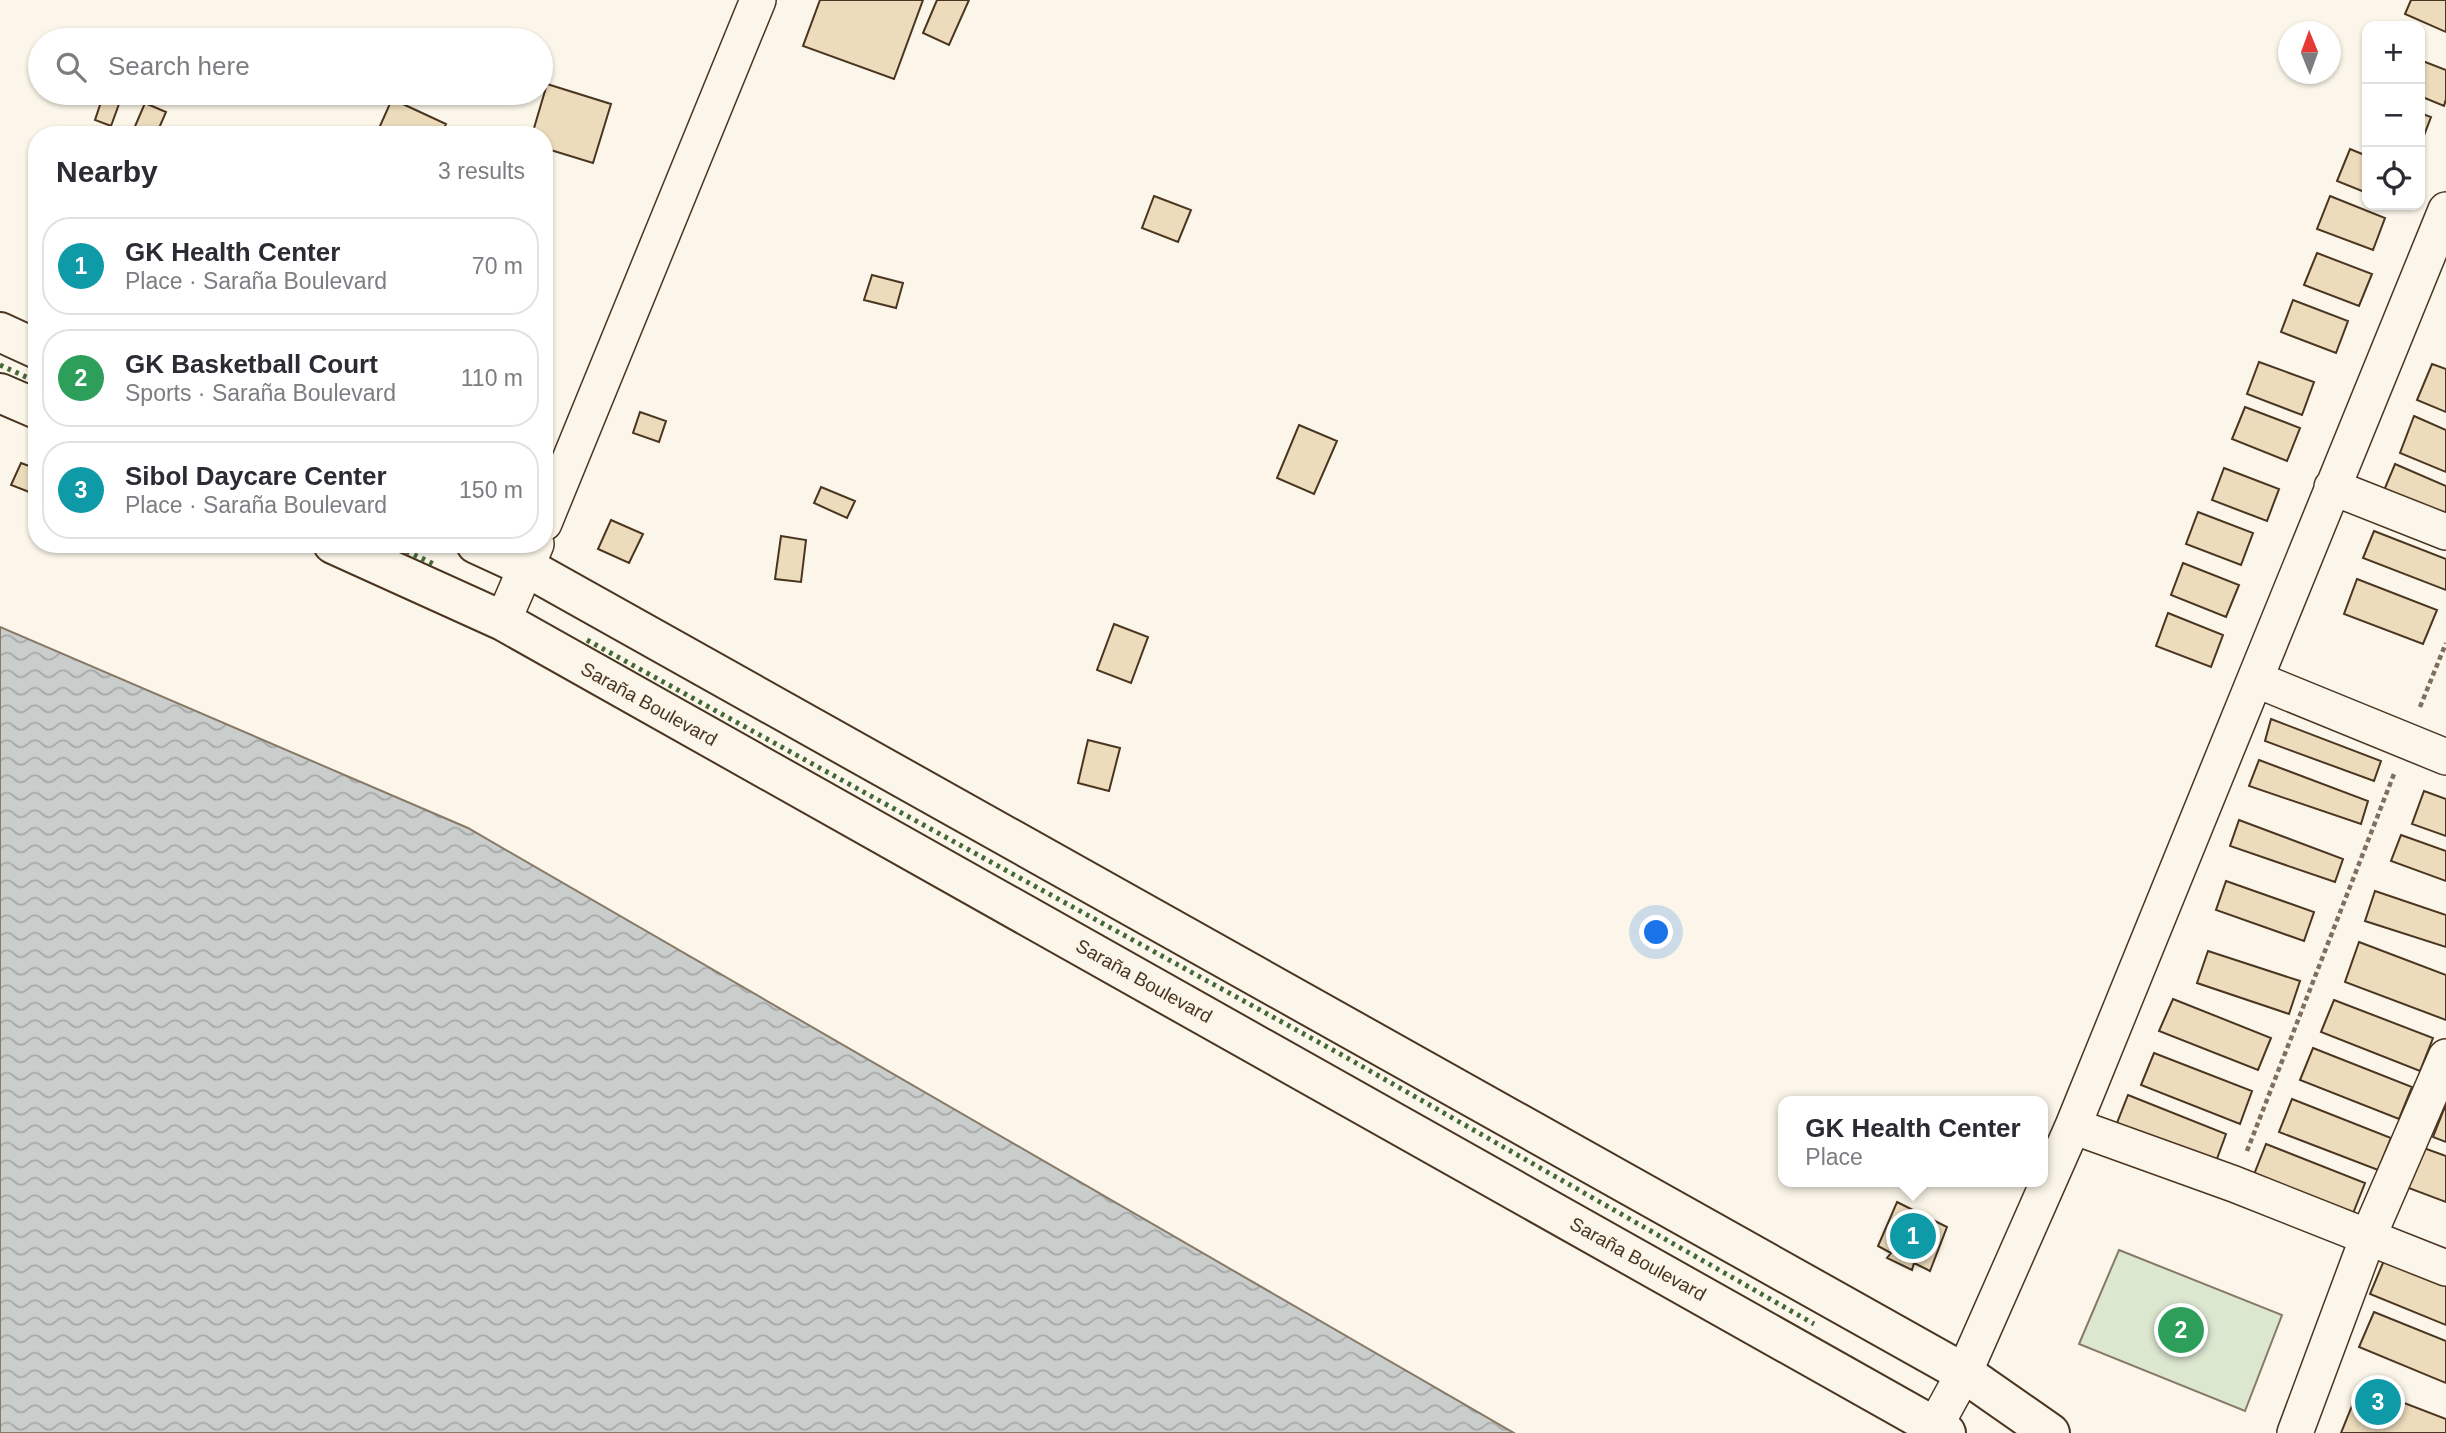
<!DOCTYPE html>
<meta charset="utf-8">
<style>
body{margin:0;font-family:Arial,sans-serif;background:#f2f2f3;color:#2b2b33}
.controls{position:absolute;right:21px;top:21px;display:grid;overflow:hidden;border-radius:14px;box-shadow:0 2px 5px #0004}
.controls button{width:63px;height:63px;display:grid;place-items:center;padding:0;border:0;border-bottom:2px solid #e1e1e2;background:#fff;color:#2b2b33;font:35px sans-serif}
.compass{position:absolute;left:2278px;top:21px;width:63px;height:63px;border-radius:50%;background:#fff;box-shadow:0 2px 5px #0004;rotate:359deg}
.you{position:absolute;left:1657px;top:933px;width:24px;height:24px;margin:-18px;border:5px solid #fff;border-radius:50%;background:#1a73e8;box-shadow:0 0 0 10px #1a73e833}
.badge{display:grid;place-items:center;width:46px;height:46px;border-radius:50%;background:#c62828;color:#fff;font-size:23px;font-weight:700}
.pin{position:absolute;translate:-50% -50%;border:4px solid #fff;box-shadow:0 2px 7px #0006}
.popup{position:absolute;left:1778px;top:1096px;width:270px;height:91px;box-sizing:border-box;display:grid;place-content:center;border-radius:14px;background:#fff;filter:drop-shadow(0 2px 5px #0005);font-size:23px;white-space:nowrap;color:#7c7c81}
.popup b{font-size:26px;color:#2b2b33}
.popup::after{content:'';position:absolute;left:50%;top:100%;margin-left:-14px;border:14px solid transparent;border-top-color:#fff}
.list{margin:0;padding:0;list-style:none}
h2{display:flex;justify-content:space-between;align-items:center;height:91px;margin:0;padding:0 28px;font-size:30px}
h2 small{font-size:23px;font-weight:400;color:#7c7c81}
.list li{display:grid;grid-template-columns:46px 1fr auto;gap:21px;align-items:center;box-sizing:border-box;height:98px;margin:0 14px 14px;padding:0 14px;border:2px solid #e1e1e2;border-radius:28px}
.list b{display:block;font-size:26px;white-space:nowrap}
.list p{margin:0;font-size:23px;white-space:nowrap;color:#7c7c81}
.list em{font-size:23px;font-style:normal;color:#7c7c81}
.icon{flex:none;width:38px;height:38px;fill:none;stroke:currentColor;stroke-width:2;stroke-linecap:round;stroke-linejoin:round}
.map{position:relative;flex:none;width:2446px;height:1433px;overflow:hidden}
.search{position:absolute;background:#fff;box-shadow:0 2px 5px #0004;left:28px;top:28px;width:525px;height:77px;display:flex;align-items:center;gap:18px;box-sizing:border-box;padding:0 24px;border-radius:38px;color:#7c7c81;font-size:26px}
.panel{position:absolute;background:#fff;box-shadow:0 2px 5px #0004;left:28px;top:126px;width:525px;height:427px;border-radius:28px}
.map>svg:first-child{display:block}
</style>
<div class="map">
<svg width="2446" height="1433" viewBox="0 0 2446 1433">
<defs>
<pattern id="water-waves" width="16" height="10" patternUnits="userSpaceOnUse" patternTransform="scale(1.75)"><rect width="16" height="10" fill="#c9cecd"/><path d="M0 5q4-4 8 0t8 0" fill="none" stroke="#a5a8a6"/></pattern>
</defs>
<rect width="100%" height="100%" fill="#fbf6e9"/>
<path fill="#dce7d0" stroke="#887966" stroke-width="2" d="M2119,1250L2282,1315L2245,1411L2079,1344Z"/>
<path fill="url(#water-waves)" stroke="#887966" stroke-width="2" d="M0,627L468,828L1514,1433H0Z"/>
<path fill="#ecdcbc" stroke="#4a3520" stroke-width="2" d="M820,0H923L894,79L803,46Z
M937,0H969L949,45L923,33Z
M2411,0H2446V32L2405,14Z
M2420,60L2446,70V99L2444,106L2420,96Z
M547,84L611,104L593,163L544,148V135H532Z
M104,93H123L111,126L95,120Z
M392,99L446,124L441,135H376Z
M145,103L166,112L156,135H143L133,131Z
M2420,113L2431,117L2420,146Z
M2350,149L2367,156V193L2337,181Z
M1154,196L1191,210L1178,242L1142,228Z
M2330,196L2385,218L2373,250L2317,229Z
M2317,253L2372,274L2359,306L2304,285Z
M872,275L903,283L896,308L864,300Z
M2293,300L2348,321L2336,353L2281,332Z
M2259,362L2314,382L2302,415L2247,394Z
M2432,364L2446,369V412L2417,400Z
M2245,407L2300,428L2287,461L2232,439Z
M640,412L666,421L659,442L633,433Z
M2414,416L2446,430V472L2400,453Z
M1299,425L1337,441L1314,494L1277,478Z
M21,463L37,469V495L11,485Z
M2395,464L2446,486V527L2380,500Z
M2224,468L2279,489L2267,521L2212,500Z
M821,487L855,501L847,518L814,503Z
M2198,512L2253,533L2241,565L2186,544Z
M611,520L643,534L629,563L598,549Z
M2374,531L2446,559V590L2363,558Z
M781,536L806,540L801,582L775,579Z
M2183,563L2239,585L2226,617L2171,595Z
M2357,579L2437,610L2423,644L2344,614Z
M2168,613L2223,635L2211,667L2156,646Z
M1114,624L1148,637L1131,683L1097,670Z
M2271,719L2381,761L2374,781L2265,741Z
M1088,740L1120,748L1109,791L1078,783Z
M2259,760L2368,801L2361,824L2249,786Z
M2424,791L2446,799V836L2412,824Z
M2239,820L2343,859L2335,882L2230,846Z
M2401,835L2446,851V881L2391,861Z
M2226,881L2314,912L2304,941L2216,910Z
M2375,891L2446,915V947L2365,921Z
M2359,942L2446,975V1020L2345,982Z
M2208,951L2300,981L2289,1014L2197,983Z
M2173,999L2271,1038L2258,1070L2159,1031Z
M2334,1000L2433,1038L2420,1071L2321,1032Z
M2313,1048L2412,1087L2399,1119L2300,1080Z
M2154,1053L2252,1091L2240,1124L2141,1085Z
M2128,1095L2226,1134L2214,1167L2115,1128Z
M2292,1099L2391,1138L2378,1170L2279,1132Z
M2446,1104V1142L2433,1137Z
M2266,1144L2365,1183L2352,1216L2253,1177Z
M2421,1147L2446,1156V1202L2406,1187Z
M1897,1202L1947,1227L1930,1271L1914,1263L1912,1270L1887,1258L1891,1253L1878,1246Z
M2385,1258L2446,1284V1325L2370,1294Z
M2374,1312L2446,1341V1383L2359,1347Z
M2360,1386L2446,1419V1433H2341Z"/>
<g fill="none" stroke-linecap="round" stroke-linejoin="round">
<g stroke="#4a3520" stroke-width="38">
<path id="minor" d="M2332,487L2446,532
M544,523L758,0
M503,621L536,544
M2255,679L2446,757
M2073,1126L2234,1184L2446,1268
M1935,1426L1964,1373L2073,1126L2446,210
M2295,1433L2368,1237L2446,1057"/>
</g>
<g stroke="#4a3520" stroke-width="42">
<path id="tertiary" d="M0,332L37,349
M0,393L37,409
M333,544L503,621L1946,1433
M476,544L526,567L1964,1373L2050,1433"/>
</g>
<path stroke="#7f6f5c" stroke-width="4.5" stroke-dasharray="5 3.5" stroke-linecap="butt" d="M2420,707L2446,643
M2247,1151L2394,774"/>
<use href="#minor" stroke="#fbf6e9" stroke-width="35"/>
<use href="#tertiary" stroke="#fbf6e9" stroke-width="38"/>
<path stroke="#436837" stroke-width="5" stroke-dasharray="3.5 5" stroke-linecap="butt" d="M0,365L37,382
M391,544L436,565
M587,640L1342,1055L1814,1324"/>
</g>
<g text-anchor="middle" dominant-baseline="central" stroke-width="5" stroke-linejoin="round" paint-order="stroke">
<g font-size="19" fill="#4a3520" stroke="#fbf6e9">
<text transform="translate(649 704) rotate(29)">Saraña Boulevard</text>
<text transform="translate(1144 981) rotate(29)">Saraña Boulevard</text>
<text transform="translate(1638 1259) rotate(29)">Saraña Boulevard</text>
</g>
</g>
</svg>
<div class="controls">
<button>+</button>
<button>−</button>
<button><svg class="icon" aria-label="locate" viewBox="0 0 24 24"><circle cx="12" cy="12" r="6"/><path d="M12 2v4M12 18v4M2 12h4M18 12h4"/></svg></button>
</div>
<svg class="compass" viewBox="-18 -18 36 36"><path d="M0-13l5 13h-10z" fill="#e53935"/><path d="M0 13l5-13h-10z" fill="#7c7c81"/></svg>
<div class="you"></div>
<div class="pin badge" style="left:1913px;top:1236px;background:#0f9aa8">1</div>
<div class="popup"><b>GK Health Center</b>Place</div>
<div class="pin badge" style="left:2181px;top:1330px;background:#2e9e5b">2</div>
<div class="pin badge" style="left:2378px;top:1402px;background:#0f9aa8">3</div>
<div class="search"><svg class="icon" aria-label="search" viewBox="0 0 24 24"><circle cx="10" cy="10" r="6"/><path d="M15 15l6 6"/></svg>Search here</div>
<section class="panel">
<h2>Nearby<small>3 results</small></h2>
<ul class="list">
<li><span class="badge" style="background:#0f9aa8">1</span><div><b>GK Health Center</b><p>Place · Saraña Boulevard</p></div><em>70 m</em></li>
<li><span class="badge" style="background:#2e9e5b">2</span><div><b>GK Basketball Court</b><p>Sports · Saraña Boulevard</p></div><em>110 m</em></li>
<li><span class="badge" style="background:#0f9aa8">3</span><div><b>Sibol Daycare Center</b><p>Place · Saraña Boulevard</p></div><em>150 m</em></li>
</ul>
</section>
</div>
